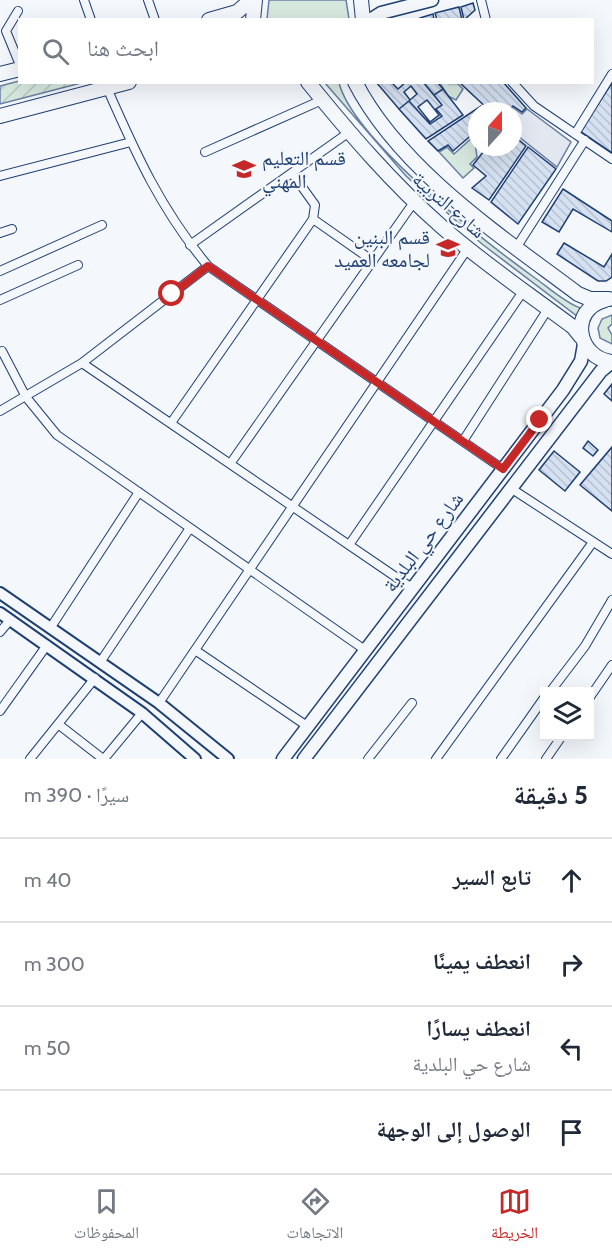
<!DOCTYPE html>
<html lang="ar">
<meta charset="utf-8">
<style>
body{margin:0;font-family:Cabin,"Noto Naskh Arabic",sans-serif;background:#f2f2f3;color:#1f2937;direction:rtl}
.controls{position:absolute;right:18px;bottom:18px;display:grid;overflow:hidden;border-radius:0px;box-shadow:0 6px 24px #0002}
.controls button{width:54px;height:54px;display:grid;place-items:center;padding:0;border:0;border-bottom:2px solid #e0e1e3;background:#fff;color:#1f2937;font:30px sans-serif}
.compass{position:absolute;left:468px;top:102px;width:54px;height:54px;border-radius:50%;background:#fff;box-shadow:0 6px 24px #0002;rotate:21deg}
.stop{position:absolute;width:18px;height:18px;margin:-14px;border:4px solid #c62828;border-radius:50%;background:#fff}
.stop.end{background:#c62828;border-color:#fff;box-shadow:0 2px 6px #0008}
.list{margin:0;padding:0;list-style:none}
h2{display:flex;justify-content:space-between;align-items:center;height:78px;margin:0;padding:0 24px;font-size:26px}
h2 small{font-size:20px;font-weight:400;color:#747a83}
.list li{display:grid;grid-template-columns:39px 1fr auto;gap:18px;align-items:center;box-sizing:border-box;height:84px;padding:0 24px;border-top:2px solid #e0e1e3}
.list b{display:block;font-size:22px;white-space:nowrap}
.list p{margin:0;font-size:20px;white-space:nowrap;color:#747a83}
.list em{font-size:20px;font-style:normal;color:#747a83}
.icon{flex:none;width:33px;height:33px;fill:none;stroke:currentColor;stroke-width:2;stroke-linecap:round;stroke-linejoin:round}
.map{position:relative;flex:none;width:612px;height:759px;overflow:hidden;direction:ltr}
.search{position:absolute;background:#fff;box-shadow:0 6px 24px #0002;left:18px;right:18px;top:18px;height:66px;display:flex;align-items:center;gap:15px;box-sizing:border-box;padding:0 21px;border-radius:0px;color:#747a83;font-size:22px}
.sheet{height:414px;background:#fff}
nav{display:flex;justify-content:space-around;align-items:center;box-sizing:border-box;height:84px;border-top:2px solid #e0e1e3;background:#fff;font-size:16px;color:#747a83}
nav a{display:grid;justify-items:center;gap:3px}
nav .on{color:#c62828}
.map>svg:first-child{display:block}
</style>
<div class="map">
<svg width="612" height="759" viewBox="0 0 612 759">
<defs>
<pattern id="forest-firs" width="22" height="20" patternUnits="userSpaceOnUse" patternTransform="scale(1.5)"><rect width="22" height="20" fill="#d7e8df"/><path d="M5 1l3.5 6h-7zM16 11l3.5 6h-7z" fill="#b8c8c3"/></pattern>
<pattern id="garden-furrows" width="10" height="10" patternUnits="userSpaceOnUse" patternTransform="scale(1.5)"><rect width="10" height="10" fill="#d7e8df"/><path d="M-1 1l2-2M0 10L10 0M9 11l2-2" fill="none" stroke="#b8c8c3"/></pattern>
<pattern id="building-back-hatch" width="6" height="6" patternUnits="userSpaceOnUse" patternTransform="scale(1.5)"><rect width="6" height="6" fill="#d5e0f0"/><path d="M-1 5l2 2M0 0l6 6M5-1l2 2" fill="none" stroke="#b6c1d1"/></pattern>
</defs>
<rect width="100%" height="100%" fill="#f4f7fb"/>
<path fill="#d7e8df" stroke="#687fa3" stroke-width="1.5" d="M269,0H346L349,19H267Z
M325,83H339C354,140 485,242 535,278C549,288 564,302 580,308L577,316L482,244L406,176Z
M474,136L477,157L470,164L474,168L463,178L439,152L447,147L454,154Z
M612,315V324L608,328L612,335V344L600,338L598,328L602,319Z"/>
<path fill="url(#forest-firs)" stroke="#687fa3" stroke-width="1.5" d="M440,83H457L463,89L456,100L448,96Z"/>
<path fill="url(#garden-furrows)" stroke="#687fa3" stroke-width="1.5" d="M19,81L20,82L81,83L0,104V86Z"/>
<path fill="#e3e8f0" stroke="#687fa3" stroke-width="1.5" d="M514,108L522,114L527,109L571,142L557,167L513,132L511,111Z"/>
<path fill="url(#building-back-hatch)" stroke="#1d3f73" stroke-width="1.5" fill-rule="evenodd" d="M473,3L475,10L464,20L461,7Z
M459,7L462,20H437L435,13Z
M433,14L434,20H421L420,18Z
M376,82H391L398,89L406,82H423L442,105L436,109L442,116L430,124L409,101L399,109ZM411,86L417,94L410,100L404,92ZM427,100L439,115L430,122L418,107Z
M423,82H437L443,89L434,95Z
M503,82L526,108L522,112L513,106L509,111H490L460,83Z
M612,83V153L580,131Z
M443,89L463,115L426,139L399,109L409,101L430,124L442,116L436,109L442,105L434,95Z
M481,106L486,111H477V145L475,132L453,151L448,145L438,151L428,141Z
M513,135L526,146L489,200L472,188L486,176L473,165L487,147H513Z
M528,147L556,169L518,224L491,202Z
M563,189L612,221V232L573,209L559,232L542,222Z
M564,243L604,267L612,254V277L606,281H598L557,254Z
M612,384V401L604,394Z
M588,441L598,450L593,456L583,448Z
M612,447V511L580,485Z
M554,451L580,472L565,491L539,470Z"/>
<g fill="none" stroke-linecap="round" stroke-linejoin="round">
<g stroke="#1d3f73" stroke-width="10">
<path id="street" d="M84,0L91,20
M148,0L155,20
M481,0L486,20
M18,11L6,31L20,65
M512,82L534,106L612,159
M107,88C136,154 161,210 208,266L503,469
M575,134L612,74
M205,152L322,100
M0,176L131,142
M313,219L373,261
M0,233L12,229
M190,245L348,133
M516,248L585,140
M0,271L102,225
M0,300L78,265
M2,351L26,397L57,435L365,650
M82,363L412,588
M0,411L82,363L208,266
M171,423L313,219L315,205L292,173
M463,441L548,309
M230,464L414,202
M512,489L612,554
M349,545L524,290
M51,627L139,492
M0,632L10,620
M195,650L307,726
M101,661L190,528
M550,692L585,646L612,600
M590,697L612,665
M159,703L468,248
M0,711L47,645
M58,724L103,759
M30,759L95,678
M104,759L142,713
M368,759L412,703
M436,759L593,542
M501,759L544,698
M546,759L562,736"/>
</g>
<g stroke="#1d3f73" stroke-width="14">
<path id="secondary" d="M0,593L159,703L228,759
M0,613L142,713L195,759"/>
</g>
<g stroke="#1d3f73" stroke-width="15">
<path id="primary" d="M370,20L381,13L432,0
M283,759L563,390L581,361L584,344
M304,759L601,371L612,362"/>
</g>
<g stroke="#1d3f73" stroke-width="16">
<path id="highway" d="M361,0L363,20
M209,20L237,12L251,0
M253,20L255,0
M0,74L20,69
M308,82C350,134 392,183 442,227C483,263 529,294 573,327L581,337
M355,82C400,170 501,236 578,294L590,299H609
M0,116L129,82
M605,300C568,310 577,358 612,362"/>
</g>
<use href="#street" stroke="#f4f7fb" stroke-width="8"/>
<use href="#secondary" stroke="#f4f7fb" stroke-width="10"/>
<use href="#primary" stroke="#f4f7fb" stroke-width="12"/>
<use href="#highway" stroke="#f4f7fb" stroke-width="14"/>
</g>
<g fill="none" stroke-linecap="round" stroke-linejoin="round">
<path stroke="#c62828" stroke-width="8" d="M172,294L208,266L503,469L540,420"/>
</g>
<defs>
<g id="university-bare" transform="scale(1.8)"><path d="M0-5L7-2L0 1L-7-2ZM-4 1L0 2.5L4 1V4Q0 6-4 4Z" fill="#c62828" stroke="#f4f7fb" stroke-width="2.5" paint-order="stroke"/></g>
</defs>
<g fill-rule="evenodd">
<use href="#university-bare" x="244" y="169"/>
<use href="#university-bare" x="448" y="248"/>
</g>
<g text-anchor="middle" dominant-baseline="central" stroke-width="4.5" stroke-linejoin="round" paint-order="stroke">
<g font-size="20" fill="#1d3f73" stroke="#f4f7fb" text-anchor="start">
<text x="262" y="158">قسم التعليم<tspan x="262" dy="23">المهني</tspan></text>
<text x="430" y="237" text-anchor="end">قسم البنين<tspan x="430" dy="23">لجامعه العميد</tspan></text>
</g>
<g font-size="20" fill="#1d3f73" stroke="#f4f7fb">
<text transform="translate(449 205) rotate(41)">شارع التربية</text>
<text transform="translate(423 542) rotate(-53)">شارع حي البلدية</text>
</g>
</g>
</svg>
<div class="controls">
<button><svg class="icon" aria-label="layers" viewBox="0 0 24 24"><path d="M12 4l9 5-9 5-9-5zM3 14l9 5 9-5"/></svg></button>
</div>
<svg class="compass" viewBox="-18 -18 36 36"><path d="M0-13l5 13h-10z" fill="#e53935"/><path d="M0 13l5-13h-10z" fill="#747a83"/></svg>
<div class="stop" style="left:172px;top:294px"></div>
<div class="stop end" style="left:540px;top:420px"></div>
<div class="search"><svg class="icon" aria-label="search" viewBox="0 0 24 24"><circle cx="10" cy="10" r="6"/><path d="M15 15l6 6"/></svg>ابحث هنا</div>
</div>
<section class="sheet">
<h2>5 دقيقة<small>سيرًا · 390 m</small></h2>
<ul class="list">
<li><svg class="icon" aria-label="ahead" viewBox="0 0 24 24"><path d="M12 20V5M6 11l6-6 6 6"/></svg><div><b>تابع السير</b></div><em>40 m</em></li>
<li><svg class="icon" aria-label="right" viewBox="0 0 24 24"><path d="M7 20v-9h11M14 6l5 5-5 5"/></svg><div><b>انعطف يمينًا</b></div><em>300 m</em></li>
<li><svg class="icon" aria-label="left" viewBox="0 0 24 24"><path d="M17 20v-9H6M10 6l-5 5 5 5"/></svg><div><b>انعطف يسارًا</b><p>شارع حي البلدية</p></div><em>50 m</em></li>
<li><svg class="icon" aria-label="arrive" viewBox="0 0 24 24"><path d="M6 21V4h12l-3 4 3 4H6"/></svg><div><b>الوصول إلى الوجهة</b></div></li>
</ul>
</section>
<nav>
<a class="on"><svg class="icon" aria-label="map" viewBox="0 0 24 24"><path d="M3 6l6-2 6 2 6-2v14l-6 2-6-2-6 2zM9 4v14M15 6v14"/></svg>الخريطة</a>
<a><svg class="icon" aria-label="directions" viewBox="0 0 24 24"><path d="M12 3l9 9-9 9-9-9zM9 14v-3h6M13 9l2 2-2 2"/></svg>الاتجاهات</a>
<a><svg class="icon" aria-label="saved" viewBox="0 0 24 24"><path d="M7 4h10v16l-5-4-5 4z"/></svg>المحفوظات</a>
</nav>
